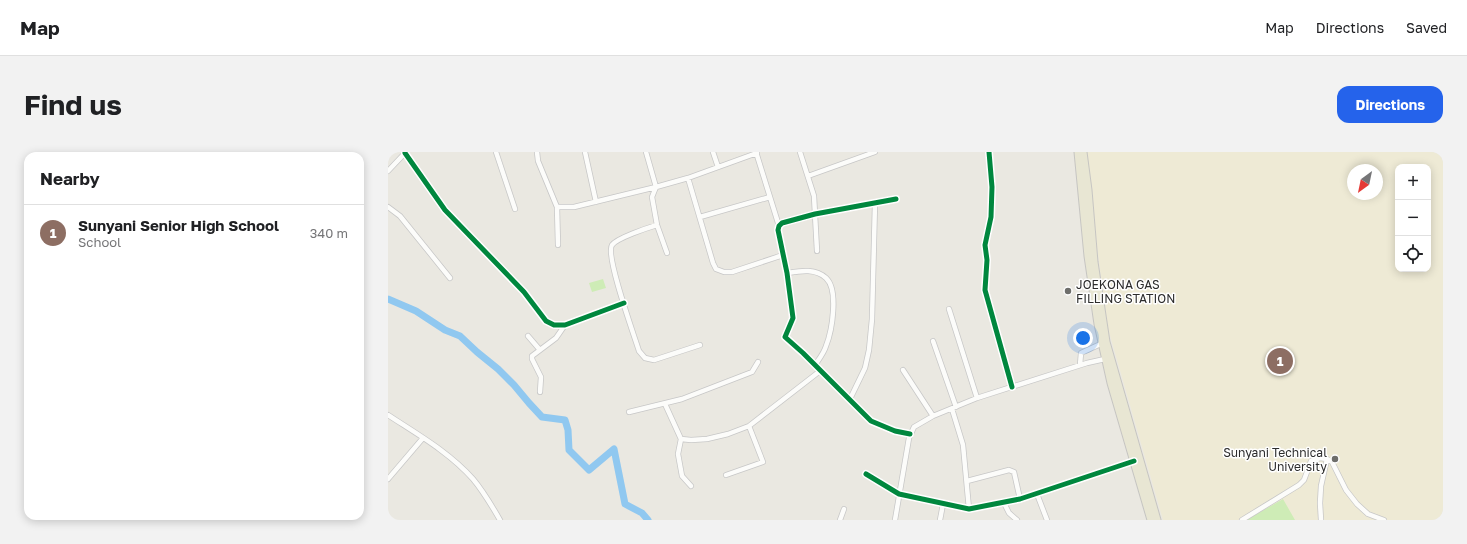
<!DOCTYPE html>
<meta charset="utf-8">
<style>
body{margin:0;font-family:"Golos Text",sans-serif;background:#f2f2f2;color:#202124}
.controls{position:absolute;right:12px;top:12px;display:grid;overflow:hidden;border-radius:8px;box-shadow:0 2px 10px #0003}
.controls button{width:36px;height:36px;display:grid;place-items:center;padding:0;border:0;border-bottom:1px solid #e0e0e0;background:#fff;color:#202124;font:20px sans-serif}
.compass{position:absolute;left:959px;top:12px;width:36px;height:36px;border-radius:50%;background:#fff;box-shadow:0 2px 10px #0003;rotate:213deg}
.you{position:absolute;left:695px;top:186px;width:14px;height:14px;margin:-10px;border:3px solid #fff;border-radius:50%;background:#1a73e8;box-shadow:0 0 0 6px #1a73e833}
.badge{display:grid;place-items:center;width:26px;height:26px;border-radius:50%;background:#2563eb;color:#fff;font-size:13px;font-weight:700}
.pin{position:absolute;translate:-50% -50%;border:2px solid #fff;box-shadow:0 1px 4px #0006}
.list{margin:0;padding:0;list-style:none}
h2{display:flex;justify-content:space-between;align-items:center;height:52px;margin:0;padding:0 16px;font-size:17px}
h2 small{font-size:13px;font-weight:400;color:#757577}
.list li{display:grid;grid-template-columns:26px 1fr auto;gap:12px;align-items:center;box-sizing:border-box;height:56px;padding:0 16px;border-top:1px solid #e0e0e0}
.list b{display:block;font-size:15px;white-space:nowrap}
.list p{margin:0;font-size:13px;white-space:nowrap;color:#757577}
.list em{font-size:13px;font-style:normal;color:#757577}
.icon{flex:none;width:22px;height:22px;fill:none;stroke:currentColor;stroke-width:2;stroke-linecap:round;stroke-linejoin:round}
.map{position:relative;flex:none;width:1055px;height:368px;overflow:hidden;border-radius:12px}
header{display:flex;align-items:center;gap:24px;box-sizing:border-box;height:56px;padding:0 20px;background:#fff;border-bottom:1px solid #e0e0e0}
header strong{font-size:19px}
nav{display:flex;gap:22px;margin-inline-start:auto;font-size:14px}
.intro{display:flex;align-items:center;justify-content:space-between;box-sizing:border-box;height:96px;padding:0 24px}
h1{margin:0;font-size:28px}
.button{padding:10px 18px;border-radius:12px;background:#2563eb;color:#fff;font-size:14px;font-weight:700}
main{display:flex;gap:24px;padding:0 24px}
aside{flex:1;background:#fff;border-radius:12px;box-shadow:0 2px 10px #0003}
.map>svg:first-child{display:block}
</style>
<header>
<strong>Map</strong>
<nav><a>Map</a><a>Directions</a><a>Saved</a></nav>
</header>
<div class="intro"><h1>Find us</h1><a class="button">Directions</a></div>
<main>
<aside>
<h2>Nearby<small></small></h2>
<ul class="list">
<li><span class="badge" style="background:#8d6e63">1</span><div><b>Sunyani Senior High School</b><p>School</p></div><em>340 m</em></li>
</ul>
</aside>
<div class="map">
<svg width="1055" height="368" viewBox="0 0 1055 368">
<rect width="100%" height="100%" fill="#eae8e1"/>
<path fill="#eeead5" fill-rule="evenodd" d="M697,0H1055V368H775L719,173ZM1010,15H1040V117H1010ZM965,18H989V42H965Z"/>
<path fill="#ceecb6" d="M215,127L218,136L204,140L201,131Z
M895,347L907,368H858Z"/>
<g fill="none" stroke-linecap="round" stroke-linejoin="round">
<path stroke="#90c8f0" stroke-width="7" d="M0,147L28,159L57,178L72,184L89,200L110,217L126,233L141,251L154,265L177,268L180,278L181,298L201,318L226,297L237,352L254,361L260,368"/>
<g stroke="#c7c7c7" stroke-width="6">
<path id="street" d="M108,0L127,57
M149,0L150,9L169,55L170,93
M197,0L208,50
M258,0L268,35L264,45L269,73L279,101
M325,0L330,15
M368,0L391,74
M412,0L426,44L429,99
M601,0L604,35L603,65L597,93L599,108L597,138L624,235
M17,1L57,58L136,140L158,169L166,173H177L236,151
M0,19L18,0
M420,24L487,0
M300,26L325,111L328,117L336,120H344L395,103
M508,47L427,62L394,71L391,74L390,78L399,121L405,166L397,185L415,201L483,269L507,279L522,282
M0,55L12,64L62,126
M169,55H186L268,35L300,26L369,1
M312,65L382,45
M269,73C259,76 229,86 224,93C217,103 246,183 251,199L257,206L266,208L312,193
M399,121C412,119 427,116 438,126C451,138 444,179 438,194C436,201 431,207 427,213
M561,157L589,246
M140,184L152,198
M545,189L568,255
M692,213L693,201L717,190
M515,218L545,264
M152,240L153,225L144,207V204L168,186L177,173
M462,247L477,216L481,198L484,167L487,51
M277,252L293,287L290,302L294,324L303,334
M564,257L575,293L581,357
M241,260L294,247L364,220L370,210
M0,263C29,282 61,300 85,327C95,339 104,354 112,368
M293,287L303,288L319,287L340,282L361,274L432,219
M478,322L511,342L581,357L632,347L746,309
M338,323L375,310L361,274
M0,327L35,286
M579,329L621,318L626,320L632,347
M649,342L659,368
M616,351L621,361L629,368
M452,368L456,357
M507,368L521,286L526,275L545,264L589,246L699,211L717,207
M552,368L555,352
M854,368L911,333L916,328L923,309L932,306L939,307L944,310L958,338L969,352L980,362L996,368
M933,368L932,351L933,334L939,307"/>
</g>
<g stroke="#c6c5c2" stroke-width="9">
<path id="primary" d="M690,0L700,104L710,172L723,231L763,368
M695,0L700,38L706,110L718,190L769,368"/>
</g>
<use href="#street" stroke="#fcfcfa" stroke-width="4.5"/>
<use href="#primary" stroke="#e8e6d3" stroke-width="7"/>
<g stroke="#fff" stroke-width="8">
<path id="cycleway" d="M601,0L604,35L603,65L597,93L599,108L597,138L624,235
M17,1L57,58L136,140L158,169L166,173H177L236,151
M508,47L427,62L394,71L391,74L390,78L399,121L405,166L397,185L415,201L483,269L507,279L522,282
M478,322L511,342L581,357L632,347L746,309"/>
</g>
<use href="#cycleway" stroke="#00873e" stroke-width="5"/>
</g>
<g fill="#6e6e6b" stroke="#fff" stroke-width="1.5">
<circle cx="680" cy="139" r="4"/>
<circle cx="947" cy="307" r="4"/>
</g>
<g text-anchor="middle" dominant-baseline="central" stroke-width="3" stroke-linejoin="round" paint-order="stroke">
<g font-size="12" fill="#2c2c2c" stroke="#fff" text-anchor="start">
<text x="688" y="132">JOEKONA GAS<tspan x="688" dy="14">FILLING STATION</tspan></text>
<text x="939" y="300" text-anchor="end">Sunyani Technical<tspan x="939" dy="14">University</tspan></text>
</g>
</g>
</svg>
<div class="controls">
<button>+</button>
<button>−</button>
<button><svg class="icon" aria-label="locate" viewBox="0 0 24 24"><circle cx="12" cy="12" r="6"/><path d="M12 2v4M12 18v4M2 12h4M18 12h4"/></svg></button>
</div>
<svg class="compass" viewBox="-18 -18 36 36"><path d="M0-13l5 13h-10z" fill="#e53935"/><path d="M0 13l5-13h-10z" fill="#757577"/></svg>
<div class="you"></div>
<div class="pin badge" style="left:892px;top:209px;background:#8d6e63">1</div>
</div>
</main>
